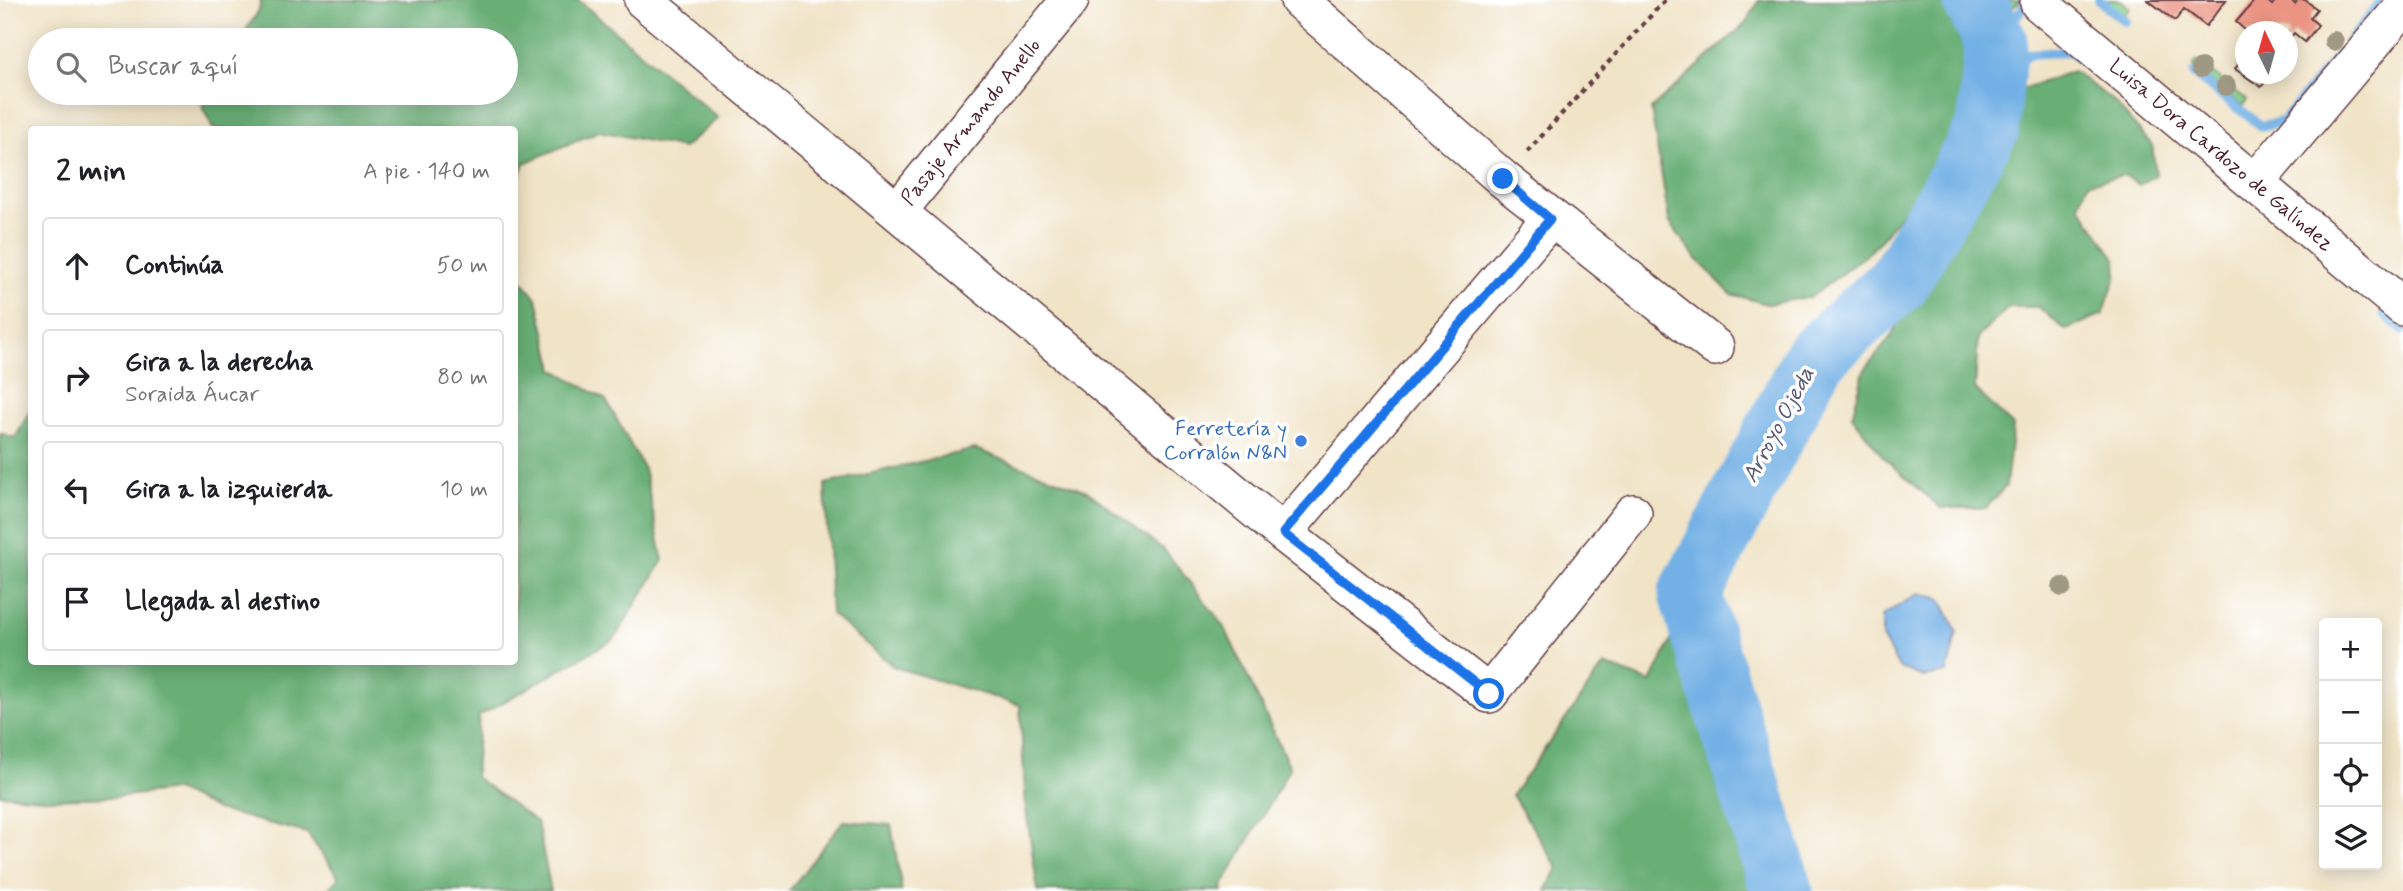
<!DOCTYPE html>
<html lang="es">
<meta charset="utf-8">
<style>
body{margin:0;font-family:Mynerve,sans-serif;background:#f6f6f6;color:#202124}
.controls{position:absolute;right:21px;bottom:21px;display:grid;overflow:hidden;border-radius:7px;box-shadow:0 4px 18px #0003}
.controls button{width:63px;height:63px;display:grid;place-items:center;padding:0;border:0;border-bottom:2px solid #e0e0e0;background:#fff;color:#202124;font:35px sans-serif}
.compass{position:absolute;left:2235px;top:21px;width:63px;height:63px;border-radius:50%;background:#fff;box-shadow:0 4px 18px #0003;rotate:355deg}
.stop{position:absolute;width:21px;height:21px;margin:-16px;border:5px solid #1a73e8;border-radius:50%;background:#fff}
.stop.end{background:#1a73e8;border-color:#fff;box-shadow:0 2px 7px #0008}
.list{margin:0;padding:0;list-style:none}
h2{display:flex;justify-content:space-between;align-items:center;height:91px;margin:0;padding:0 28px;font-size:30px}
h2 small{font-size:23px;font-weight:400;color:#757577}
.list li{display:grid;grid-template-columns:46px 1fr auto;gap:21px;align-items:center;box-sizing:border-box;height:98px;margin:0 14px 14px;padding:0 14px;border:2px solid #e0e0e0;border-radius:7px}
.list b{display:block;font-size:26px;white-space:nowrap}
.list p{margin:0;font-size:23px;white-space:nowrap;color:#757577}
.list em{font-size:23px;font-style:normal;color:#757577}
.icon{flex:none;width:38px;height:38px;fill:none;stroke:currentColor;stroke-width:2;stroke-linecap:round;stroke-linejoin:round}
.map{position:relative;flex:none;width:2403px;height:891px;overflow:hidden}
.search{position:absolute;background:#fff;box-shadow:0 4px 18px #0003;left:28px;top:28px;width:490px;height:77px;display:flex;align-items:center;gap:18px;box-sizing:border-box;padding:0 24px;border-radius:38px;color:#757577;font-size:26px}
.panel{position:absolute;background:#fff;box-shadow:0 4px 18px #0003;left:28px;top:126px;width:490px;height:539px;border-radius:7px}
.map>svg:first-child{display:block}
</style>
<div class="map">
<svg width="2403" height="891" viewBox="0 0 2403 891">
<rect width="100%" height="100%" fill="#fff"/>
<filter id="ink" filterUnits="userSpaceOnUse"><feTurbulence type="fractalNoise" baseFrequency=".0143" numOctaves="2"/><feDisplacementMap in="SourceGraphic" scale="14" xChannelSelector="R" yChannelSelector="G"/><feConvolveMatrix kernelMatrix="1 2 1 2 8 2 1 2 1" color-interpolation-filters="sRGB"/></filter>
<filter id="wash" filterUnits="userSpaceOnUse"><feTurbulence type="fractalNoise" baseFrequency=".00686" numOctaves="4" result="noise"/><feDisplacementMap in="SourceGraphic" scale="28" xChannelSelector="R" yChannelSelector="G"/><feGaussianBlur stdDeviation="1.57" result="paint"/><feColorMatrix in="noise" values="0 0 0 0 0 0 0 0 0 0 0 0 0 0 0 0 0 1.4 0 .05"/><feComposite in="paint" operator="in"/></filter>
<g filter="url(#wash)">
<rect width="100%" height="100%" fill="#f0e3c6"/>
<path fill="#7fca87" stroke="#647459" stroke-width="2" d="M1993,0H2022L2002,15Z
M2104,0H2121L2130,8L2123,16Z
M2197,61L2247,100L2243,106L2193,67Z"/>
<path fill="#67ae74" stroke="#586650" stroke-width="2" d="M261,0H578L718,118L683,148L599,131L524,163L515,189L514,130L213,129L202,106L209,93H506V40H240L259,10Z
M1759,0H1957L1982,65L1956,130L1927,183L1872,250L1811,297L1767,304L1731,294L1694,256L1669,221L1651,109L1746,23Z
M2073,71L2113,101L2152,145L2156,175L2139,185L2124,175L2088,183L2079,205L2116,260L2117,274L2103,314L2066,330L2038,307H2009L1978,337L1975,389L2013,426L2006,486L1986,508H1941L1885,459L1852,416L1864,371L1892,335L1916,281L2003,163L2019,90Z
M515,272L537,299L554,369L606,400L644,469L663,561L614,639L479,716L475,777L537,822L551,891H326L339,878L307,833L217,810L176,790L116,797L49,799L0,794V433L15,438L31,409L32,662H514Z
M975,449L1087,491L1165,551L1224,626L1290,768L1222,887L1223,891H1038L1026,810L1020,705L894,667L831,614L825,484Z
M1675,633C1720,698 1731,813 1751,891H1546L1558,868L1512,795L1604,665L1651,682Z
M843,821L891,825L902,891H789Z"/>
<path fill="#72b0e5" stroke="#5e6888" stroke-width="2" d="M1919,593L1941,599L1957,632L1947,673L1924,677L1899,668L1882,637V616Z"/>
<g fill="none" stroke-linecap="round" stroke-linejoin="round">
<path stroke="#72b0e5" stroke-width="10" d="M2099,0L2125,21
M1991,31L2018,14L2029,0
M2348,43L2383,0
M2194,74L2261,126L2283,122L2340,53
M1993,78L2028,54L2070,51L2079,58
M2384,314L2403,330"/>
<path stroke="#72b0e5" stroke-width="63" d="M1782,891L1690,594L1814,358L1898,282L1988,128L1996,42L1974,0"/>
</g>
<g id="blocks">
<path fill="#ec9484" d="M2148,0H2226L2206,26L2184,9L2175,21Z
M2255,0H2266L2272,5L2276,0H2290L2295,4L2298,0H2305L2317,9L2310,18L2318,25L2305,42L2294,33L2288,41V32H2247L2236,22Z
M2246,55V74H2272L2261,87L2235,69Z"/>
</g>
</g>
<g filter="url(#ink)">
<use href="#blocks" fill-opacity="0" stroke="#633c42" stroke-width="2"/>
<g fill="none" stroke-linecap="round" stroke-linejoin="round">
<g stroke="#633c42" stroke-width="40">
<path id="minor" d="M643,0L1283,533L1489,694L1633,513
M1299,0L1503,179L1715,347
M2039,3L2403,307
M2255,183L2403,7
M898,211L1070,0
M1283,533L1550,219"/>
</g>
<path stroke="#633c42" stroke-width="4.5" stroke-dasharray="5 5" stroke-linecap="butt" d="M1527,152L1665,0"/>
<use href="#minor" stroke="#fff" stroke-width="37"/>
</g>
<g fill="#9f9882">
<circle cx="2334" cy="41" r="10"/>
<circle cx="2201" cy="68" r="10"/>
<circle cx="2226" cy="86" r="10"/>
<circle cx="2062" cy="587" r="10"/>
</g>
</g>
<g fill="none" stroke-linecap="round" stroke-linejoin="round" filter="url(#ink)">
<path stroke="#1a73e8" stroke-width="9" d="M1489,694L1283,533L1550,219L1503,179"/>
</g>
<circle fill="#3f7fe0" stroke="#fff" stroke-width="2.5" cx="1301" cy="441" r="7"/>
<g text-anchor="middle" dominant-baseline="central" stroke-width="7" stroke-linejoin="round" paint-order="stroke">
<g font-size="21" fill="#4a1f2b" stroke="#fff">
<text transform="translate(971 122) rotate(-51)">Pasaje Armando Anello</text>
<text transform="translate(2221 155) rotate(40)">Luisa Dora Cardozo de Galíndez</text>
</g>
<g font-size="21" fill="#366cbe" stroke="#fff" text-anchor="end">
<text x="1287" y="429">Ferretería y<tspan x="1287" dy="24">Corralón N&amp;N</tspan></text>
</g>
<g font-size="23" font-style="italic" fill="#5a5975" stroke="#fff">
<text transform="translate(1779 425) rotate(-62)">Arroyo Ojeda</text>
</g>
</g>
</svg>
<div class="controls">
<button>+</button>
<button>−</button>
<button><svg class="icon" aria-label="locate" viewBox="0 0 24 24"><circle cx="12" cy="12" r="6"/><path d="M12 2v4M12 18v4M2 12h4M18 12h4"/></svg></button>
<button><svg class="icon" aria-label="layers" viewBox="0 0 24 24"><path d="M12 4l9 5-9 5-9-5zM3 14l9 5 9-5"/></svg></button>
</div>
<svg class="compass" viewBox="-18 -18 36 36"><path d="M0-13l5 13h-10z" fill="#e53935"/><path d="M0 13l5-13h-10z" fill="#757577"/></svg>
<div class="stop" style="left:1489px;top:694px"></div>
<div class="stop end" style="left:1503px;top:179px"></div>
<div class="search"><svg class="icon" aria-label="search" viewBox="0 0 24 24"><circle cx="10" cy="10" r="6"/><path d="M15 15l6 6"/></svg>Buscar aquí</div>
<section class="panel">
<h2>2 min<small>A pie · 140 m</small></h2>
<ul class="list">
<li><svg class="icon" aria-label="ahead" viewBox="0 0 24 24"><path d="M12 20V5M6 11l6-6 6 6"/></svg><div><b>Continúa</b></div><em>50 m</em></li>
<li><svg class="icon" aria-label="right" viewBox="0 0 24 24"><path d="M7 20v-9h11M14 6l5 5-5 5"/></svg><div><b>Gira a la derecha</b><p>Soraida Áucar</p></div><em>80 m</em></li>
<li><svg class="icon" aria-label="left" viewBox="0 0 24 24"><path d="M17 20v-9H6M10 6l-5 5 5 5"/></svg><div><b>Gira a la izquierda</b></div><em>10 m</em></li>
<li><svg class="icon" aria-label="arrive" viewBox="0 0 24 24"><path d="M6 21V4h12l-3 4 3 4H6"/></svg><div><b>Llegada al destino</b></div></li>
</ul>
</section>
</div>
